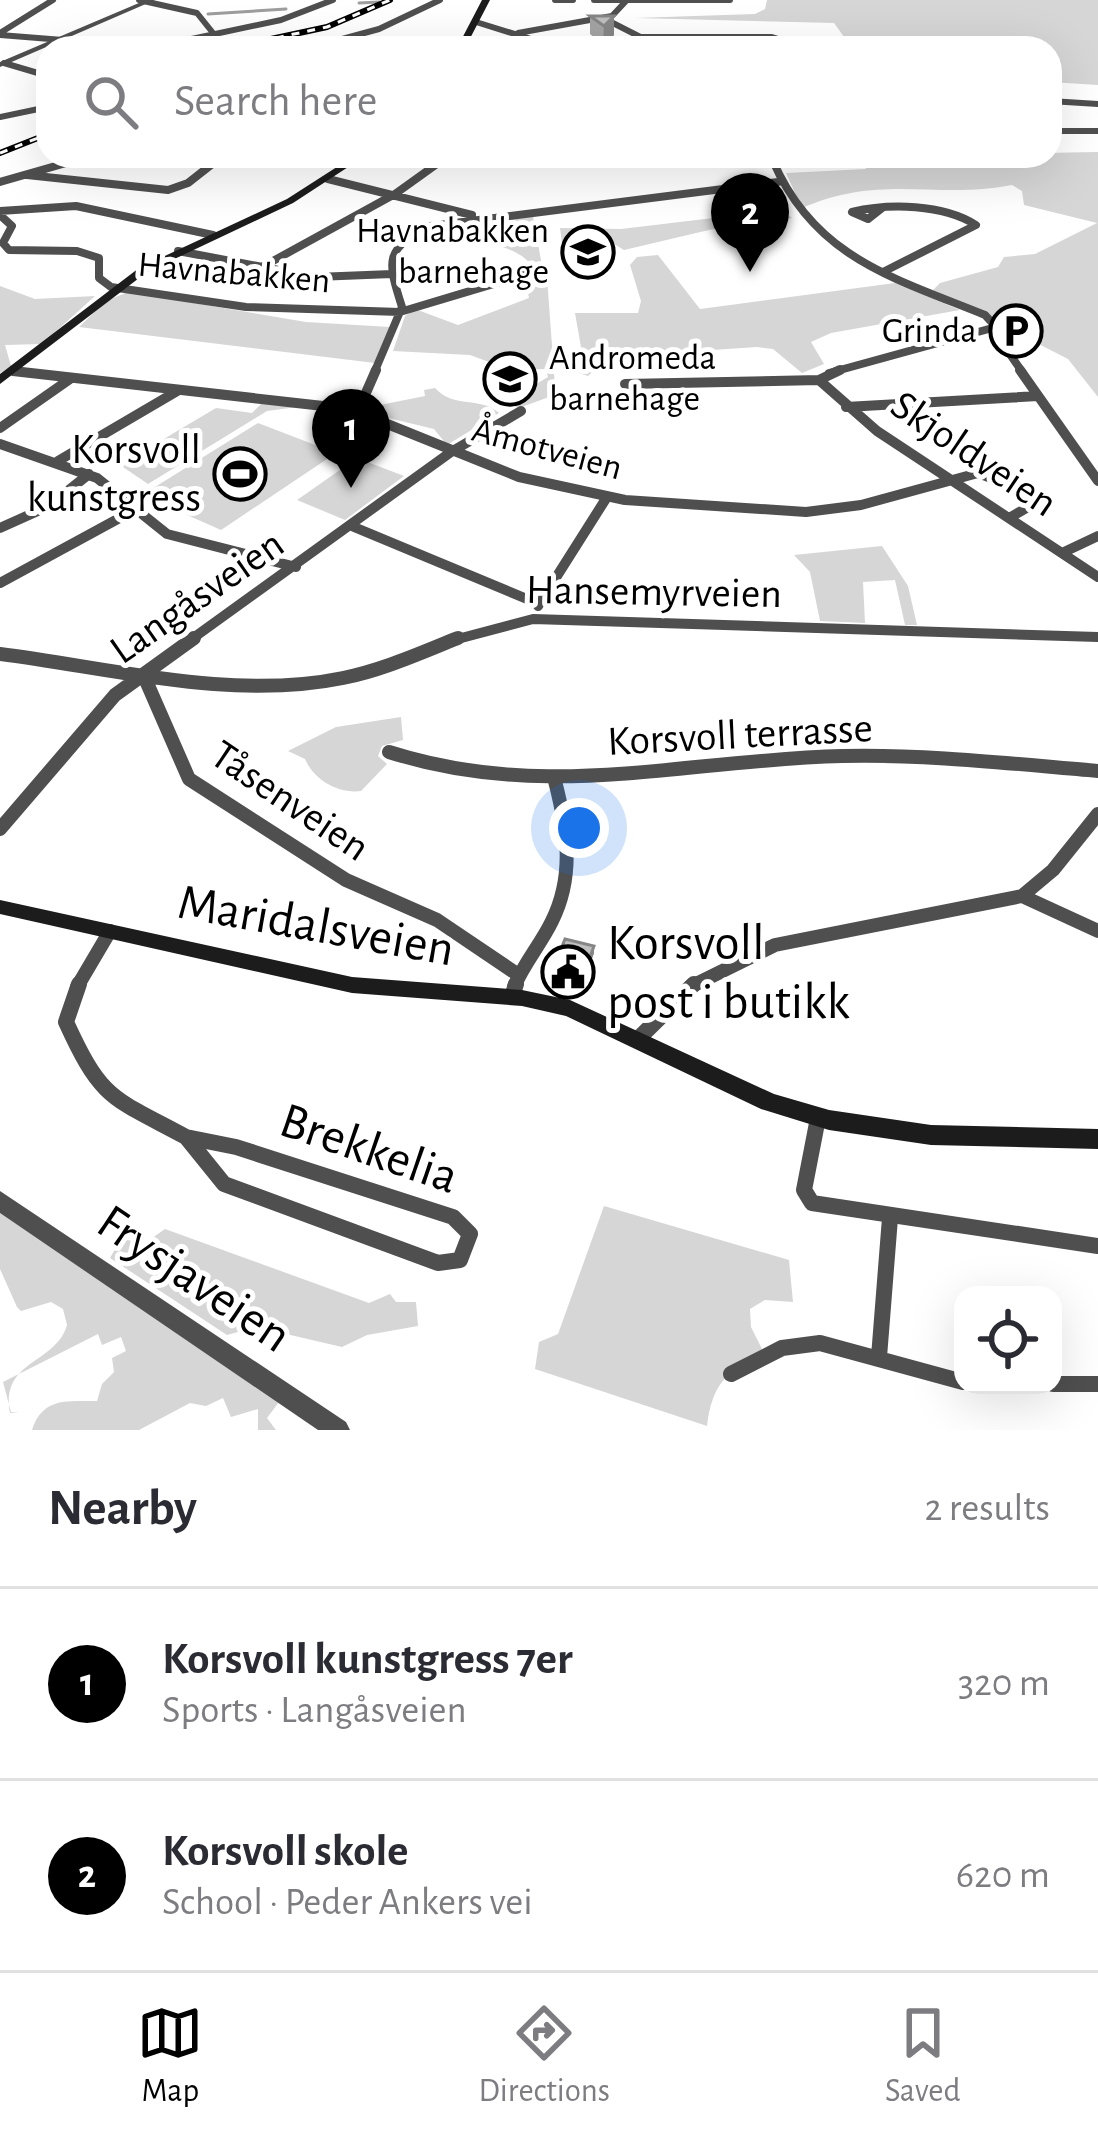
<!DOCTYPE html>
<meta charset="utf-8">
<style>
body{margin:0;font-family:"Alegreya Sans",sans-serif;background:#f7f7f7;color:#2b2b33}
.controls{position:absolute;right:36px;bottom:36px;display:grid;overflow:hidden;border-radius:24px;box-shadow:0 12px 48px #0002}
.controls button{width:108px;height:108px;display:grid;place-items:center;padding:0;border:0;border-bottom:3px solid #e1e1e2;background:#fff;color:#2b2b33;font:60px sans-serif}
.you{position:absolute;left:579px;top:828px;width:42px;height:42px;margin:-30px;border:9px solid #fff;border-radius:50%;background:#1a73e8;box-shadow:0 0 0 18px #1a73e833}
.badge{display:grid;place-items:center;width:78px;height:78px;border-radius:50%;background:#000;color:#fff;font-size:39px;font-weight:700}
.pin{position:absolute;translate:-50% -99px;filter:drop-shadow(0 3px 6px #0008)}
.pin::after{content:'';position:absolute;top:63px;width:42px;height:36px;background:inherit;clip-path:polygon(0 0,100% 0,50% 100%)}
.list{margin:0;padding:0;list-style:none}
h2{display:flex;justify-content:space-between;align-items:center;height:156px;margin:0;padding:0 48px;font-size:51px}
h2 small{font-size:39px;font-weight:400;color:#7c7c81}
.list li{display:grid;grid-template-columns:78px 1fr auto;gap:36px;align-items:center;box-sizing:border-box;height:192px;padding:0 48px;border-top:3px solid #e1e1e2}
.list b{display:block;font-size:45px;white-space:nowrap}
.list p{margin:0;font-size:39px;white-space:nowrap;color:#7c7c81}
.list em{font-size:39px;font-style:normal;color:#7c7c81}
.icon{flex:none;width:66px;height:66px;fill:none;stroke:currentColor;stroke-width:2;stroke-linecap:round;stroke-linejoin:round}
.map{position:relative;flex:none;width:1098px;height:1430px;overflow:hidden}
.search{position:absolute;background:#fff;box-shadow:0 12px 48px #0002;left:36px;right:36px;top:36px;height:132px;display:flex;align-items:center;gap:30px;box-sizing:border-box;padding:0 42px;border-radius:36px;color:#7c7c81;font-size:45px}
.sheet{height:540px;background:#fff}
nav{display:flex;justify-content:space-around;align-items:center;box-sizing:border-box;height:168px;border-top:3px solid #e1e1e2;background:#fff;font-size:33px;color:#7c7c81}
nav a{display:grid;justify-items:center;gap:6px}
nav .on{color:#000}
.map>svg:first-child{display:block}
</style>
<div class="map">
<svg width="1098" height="1430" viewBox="0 0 1098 1430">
<rect width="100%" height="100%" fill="#fff"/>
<path fill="#d6d6d6" d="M767,0H1098V85L1050,82V48H852L834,23L635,18L755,14L765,9Z
M1098,152V397L1068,359L933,290L940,283L998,267L1004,257L1035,254L1097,223L1024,205L1022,191L1012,185C936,200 882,173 802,208L786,173L866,169L861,156Z
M781,210L792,218L709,230L624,250L609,241L562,244L560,228L621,229Z
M533,216L542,266L535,269C511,237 477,251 455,224Z
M658,255L700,309L895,283L960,310L831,333L811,342L824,364L802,373L773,349L757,347L608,357L588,376L576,372L581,347L575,313H638L641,301L630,265L637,257Z
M547,277L555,387L549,397L519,408L506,402L548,377L546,369L511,370L470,355L393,351L405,316L415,309L458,325L529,298L526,283Z
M0,286L35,299L95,296L42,344L5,345L11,366L0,373Z
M128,292L306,322L390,327L375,363L79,327L106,301Z
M435,388C454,409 481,396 499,413L447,445L434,429L376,415L370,407L425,396L424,390Z
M264,401L305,406L267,411L148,484L120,465L216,408L252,413Z
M258,423L336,453L221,530L142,495Z
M357,458L404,476L345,520L297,500Z
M882,546L908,586L917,625H905L895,580L863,582L865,623L820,621L810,572L794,555Z
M401,717L403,740L382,746L378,756L387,764L361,791C338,794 314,780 305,759L288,751L336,727Z
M604,1206L789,1260L793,1302L765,1300L750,1309L751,1327L763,1351C727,1371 712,1384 707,1426L535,1369L539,1342L558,1334Z
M0,1213L279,1402L267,1418L276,1430H258V1409L231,1417L223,1398L206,1406L190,1403L139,1430H32C43,1395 72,1402 97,1401L102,1384L114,1372L112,1358L126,1351L121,1337L102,1345L98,1334L3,1382L11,1412H19L10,1413C0,1360 56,1364 67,1325L63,1309L51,1302L21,1311L17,1307L0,1269Z
M165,1229L369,1303L390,1294L396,1302H416L418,1326L367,1335L342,1347L256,1327L227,1335L110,1258L121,1239L145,1243Z"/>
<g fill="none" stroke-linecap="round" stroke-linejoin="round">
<path stroke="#9d9d9d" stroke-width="3" d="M359,3L379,2
M208,14L286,9"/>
<path stroke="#4f4f4f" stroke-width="6" d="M139,0L197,13L213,33
M555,0H573
M594,0H730
M605,19L662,48
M476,22L560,48
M0,33L53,0
M0,35L63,40
M641,37H772L808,48
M149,48L281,20L333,0
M309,48L379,29L440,0
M520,48L518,33L612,16L627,0
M4,63L48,76
M1050,101L1098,104
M0,117L48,107
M1050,131H1098
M771,156L774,164
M62,164L89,156
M212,164L222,156
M437,164L448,156"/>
<path stroke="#4f4f4f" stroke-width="8" d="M773,161C815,258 894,278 985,315L996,327L829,373
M27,175L168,190L188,183L216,161
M328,179L472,215
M0,182L73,161
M882,208L868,219L852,212C889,203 943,204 976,225L883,272
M0,211L76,206L213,235
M0,215L12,226L3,243L9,250L77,251L99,258V278L111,287L246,307L400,312L520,276
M178,251L316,277L392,274
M262,267L395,194L441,161
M529,270L543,275L520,276Z
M1002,343L1023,373
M13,371L27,373
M374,373L402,307C387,260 384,249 431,226L778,182"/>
<path stroke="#4f4f4f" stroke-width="10" d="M1020,370L1098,481
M13,371L350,409L519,477L625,500L806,512L861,505L978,473L1028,492L1030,506L1009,518
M819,380L877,431L1098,577
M625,384L819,380L840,370
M846,407L1038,396
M358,411L376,370
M0,428L70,379
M0,444L97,478L167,534L296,567
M58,461L179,390
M354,527L539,604
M0,528L49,506L89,474
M1062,553L1098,536
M0,583L136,509
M538,606L607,497
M189,641L451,452L521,411
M450,641L533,619L1098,637"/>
<path stroke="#4f4f4f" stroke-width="14" d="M0,654C111,668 232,701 343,678C383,670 420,653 458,638
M148,674L147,683L189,779L346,880L437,920L517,974
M389,752C546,802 683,760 842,756C928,754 1013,764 1098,771
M0,829L115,695L194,638
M1022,896L1098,931
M77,987L110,931
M514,987C524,963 541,944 552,921C575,875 567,828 555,781
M690,987L775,945L1022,896L1053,870L1098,814"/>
<path stroke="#4f4f4f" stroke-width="16" d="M79,984L66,1022C102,1101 112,1097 186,1137
M512,997L516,984
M640,1037L694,984
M818,1118L804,1190L812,1203L1098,1246
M186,1137L236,1147L453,1217L470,1234L460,1260L438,1263L224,1184Z
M879,1357L890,1218
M731,1374L782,1348L820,1343L963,1382
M1053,1384H1098"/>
<path fill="#4f4f4f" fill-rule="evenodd" d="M146,0H155L0,67V62Z
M0,1191L346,1422L350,1430H318L0,1213Z"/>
<path fill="#1c1c1c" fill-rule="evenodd" d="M482,0H490L465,48H457Z
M354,156H365L293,203L147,272L0,384V374L139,268L287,199Z
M0,900L352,977L522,990L570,1000L774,1094L829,1110L931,1125L1098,1129V1149L931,1145L829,1130L761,1109L566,1016L522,1006L352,993L0,914Z"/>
<g stroke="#000" stroke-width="6">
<path id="rail" d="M229,48L327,27L390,0
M0,153L48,134"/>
</g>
<use href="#rail" stroke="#fff" stroke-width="3" stroke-dasharray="8" stroke-linecap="butt"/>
</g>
<path fill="#a4a4a4" d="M590,16L614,35L603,45L590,34Z
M594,953L587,972L579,978L554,974V967Z"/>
<path fill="#868686" d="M614,16V35L603,45L604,26Z
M594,946V953L587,972L579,978V971Z"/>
<path fill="#bfbfbf" stroke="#868686" stroke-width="3" d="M590,16H614L604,26Z
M565,939L594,946L587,965L579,971L554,967Z"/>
<defs>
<g id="school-ring" transform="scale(2.7)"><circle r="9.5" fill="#fff" stroke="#000" stroke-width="1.5"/><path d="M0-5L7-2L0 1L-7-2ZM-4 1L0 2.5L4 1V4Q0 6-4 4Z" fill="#000"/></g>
<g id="parking-ring" transform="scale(2.7)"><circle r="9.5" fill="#fff" stroke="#000" stroke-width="1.5"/><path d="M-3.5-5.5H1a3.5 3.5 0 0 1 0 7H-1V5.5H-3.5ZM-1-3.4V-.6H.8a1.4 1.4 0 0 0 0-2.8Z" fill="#000"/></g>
<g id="stadium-ring" transform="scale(2.7)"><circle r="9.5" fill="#fff" stroke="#000" stroke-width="1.5"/><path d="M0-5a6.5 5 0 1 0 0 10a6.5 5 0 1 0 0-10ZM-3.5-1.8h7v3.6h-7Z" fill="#000"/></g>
<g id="civic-ring" transform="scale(2.7)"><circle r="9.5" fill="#fff" stroke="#000" stroke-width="1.5"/><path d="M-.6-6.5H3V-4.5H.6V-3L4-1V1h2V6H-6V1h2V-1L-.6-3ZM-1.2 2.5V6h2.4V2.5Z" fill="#000"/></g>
</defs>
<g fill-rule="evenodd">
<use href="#school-ring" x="588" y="252"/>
<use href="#parking-ring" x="1016" y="331"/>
<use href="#school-ring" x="510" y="379"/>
<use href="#stadium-ring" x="240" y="474"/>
<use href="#civic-ring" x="568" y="972"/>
</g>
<g text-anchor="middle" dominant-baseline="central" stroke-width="10" stroke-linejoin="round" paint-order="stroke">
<g font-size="36" fill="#000" stroke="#fff" text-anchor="end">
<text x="549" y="231">Havnabakken<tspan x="549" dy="41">barnehage</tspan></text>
<text x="977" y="331">Grinda</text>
<text x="549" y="358" text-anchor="start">Andromeda<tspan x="549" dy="41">barnehage</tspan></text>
</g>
<g font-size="36" fill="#000" stroke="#fff">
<text transform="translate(234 273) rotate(5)">Havnabakken</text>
<text transform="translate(547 449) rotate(15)">Åmotveien</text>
</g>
<g font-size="42" fill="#000" stroke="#fff" text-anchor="end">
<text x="201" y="450">Korsvoll<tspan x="201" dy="48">kunstgress</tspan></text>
</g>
<g font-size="42" fill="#000" stroke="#fff">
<text transform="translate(974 454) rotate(34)">Skjoldveien</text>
<text transform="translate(654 592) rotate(1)">Hansemyrveien</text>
<text transform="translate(197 597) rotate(-35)">Langåsveien</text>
<text transform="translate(740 735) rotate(-3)">Korsvoll terrasse</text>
<text transform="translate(290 801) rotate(34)">Tåsenveien</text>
</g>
<g font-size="51" fill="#000" stroke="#fff">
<text transform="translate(316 926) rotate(10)">Maridalsveien</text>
<text transform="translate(369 1149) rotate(19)">Brekkelia</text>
<text transform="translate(194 1279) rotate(34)">Frysjaveien</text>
</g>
<g font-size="51" fill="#000" stroke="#fff" text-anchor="start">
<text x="607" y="943">Korsvoll<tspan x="607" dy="59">post i butikk</tspan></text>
</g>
</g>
</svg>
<div class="controls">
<button><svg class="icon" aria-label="locate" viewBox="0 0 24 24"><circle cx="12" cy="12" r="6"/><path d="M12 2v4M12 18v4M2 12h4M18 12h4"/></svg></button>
</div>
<div class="you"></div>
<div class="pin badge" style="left:351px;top:488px">1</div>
<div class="pin badge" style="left:750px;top:272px">2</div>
<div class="search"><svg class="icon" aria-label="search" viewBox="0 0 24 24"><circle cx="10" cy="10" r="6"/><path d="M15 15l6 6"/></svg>Search here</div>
</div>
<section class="sheet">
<h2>Nearby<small>2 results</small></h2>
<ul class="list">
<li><span class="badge">1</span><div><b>Korsvoll kunstgress 7er</b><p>Sports · Langåsveien</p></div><em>320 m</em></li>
<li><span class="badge">2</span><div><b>Korsvoll skole</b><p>School · Peder Ankers vei</p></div><em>620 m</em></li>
</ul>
</section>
<nav>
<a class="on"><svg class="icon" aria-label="map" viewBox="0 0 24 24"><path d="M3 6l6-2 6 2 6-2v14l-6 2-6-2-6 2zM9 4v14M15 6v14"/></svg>Map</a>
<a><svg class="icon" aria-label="directions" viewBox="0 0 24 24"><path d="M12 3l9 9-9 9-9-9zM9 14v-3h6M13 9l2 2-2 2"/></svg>Directions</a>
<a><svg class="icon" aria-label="saved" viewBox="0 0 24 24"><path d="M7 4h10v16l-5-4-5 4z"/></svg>Saved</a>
</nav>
